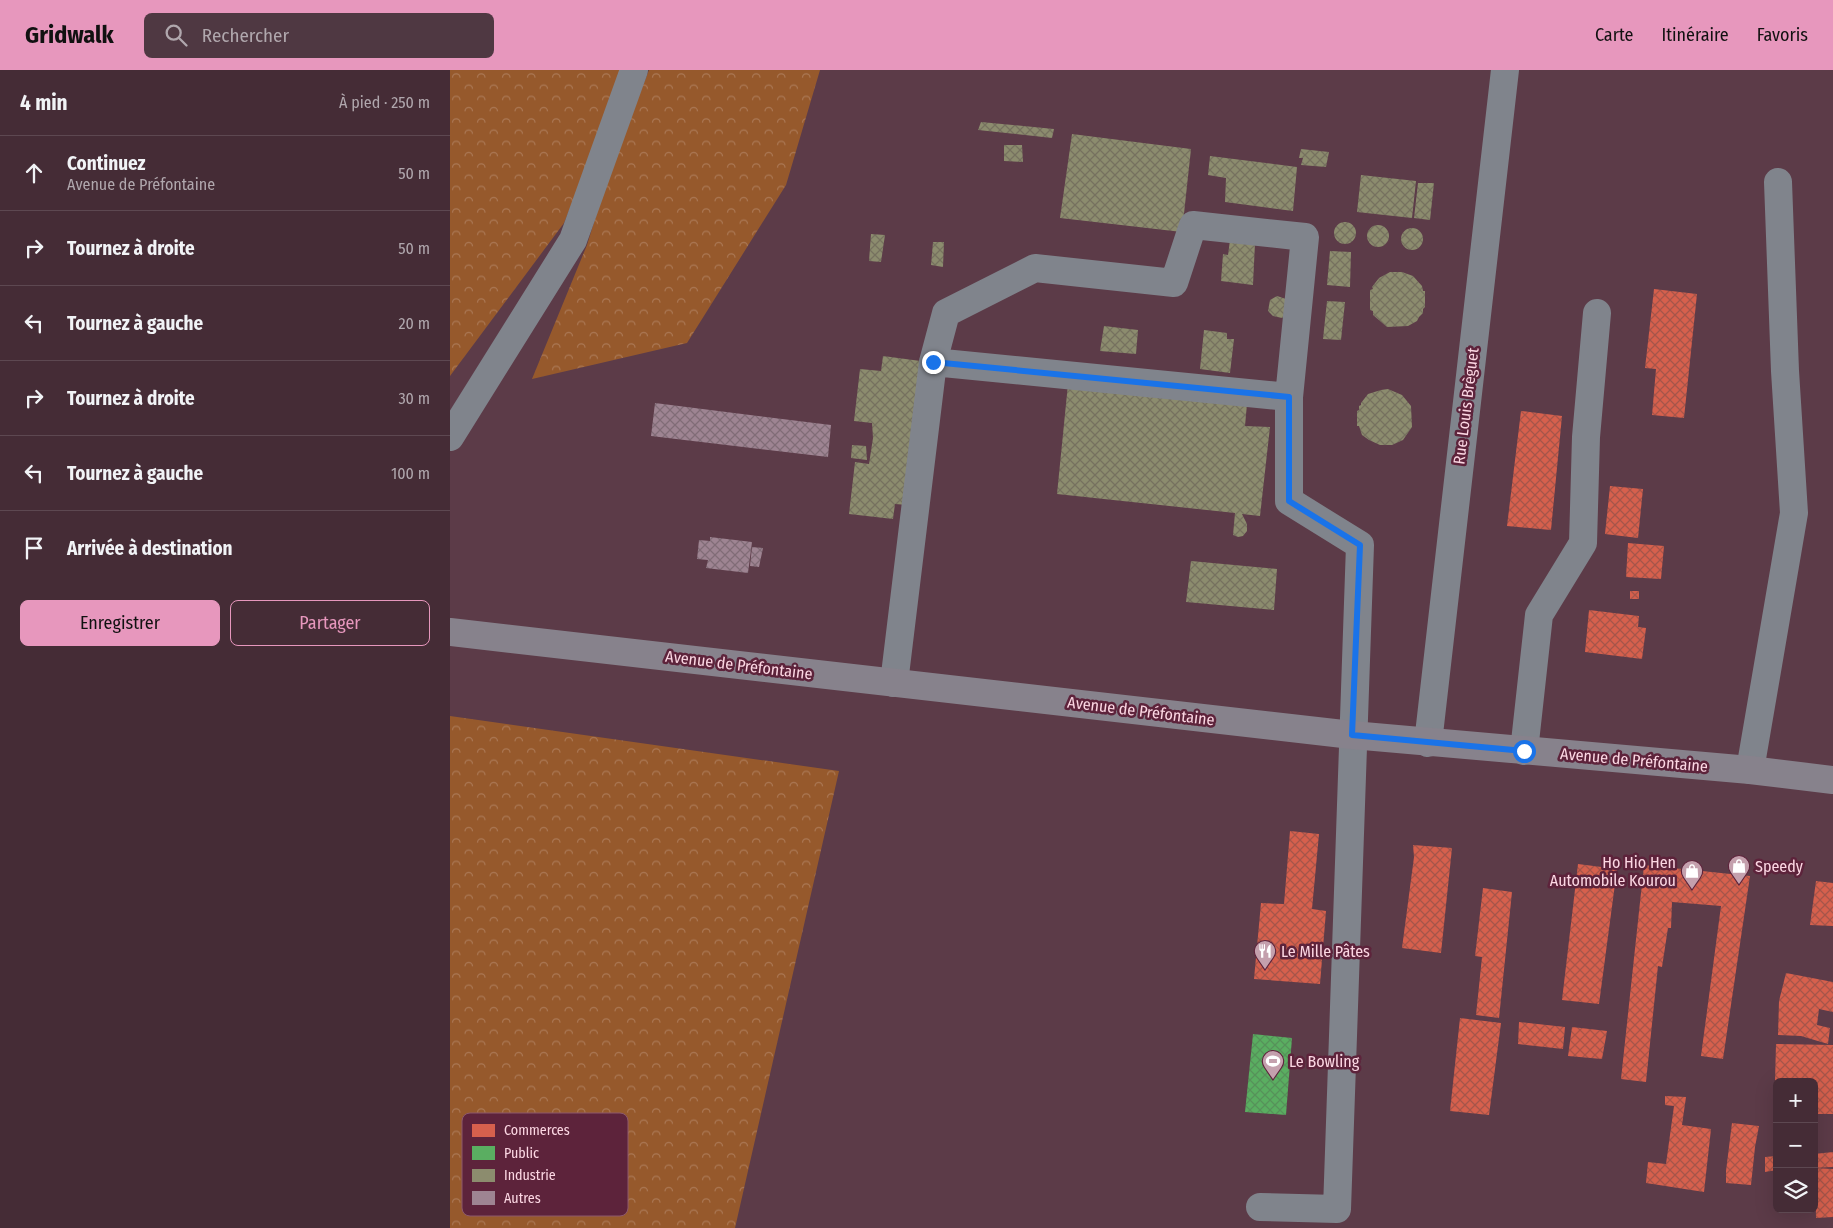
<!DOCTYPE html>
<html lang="fr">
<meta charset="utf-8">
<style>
body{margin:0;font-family:"Fira Sans Condensed",sans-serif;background:#4f3842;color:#f1f3f6}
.controls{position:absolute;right:15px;bottom:15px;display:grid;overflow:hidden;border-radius:8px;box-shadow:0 5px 20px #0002}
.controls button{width:45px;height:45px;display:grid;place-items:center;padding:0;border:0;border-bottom:1px solid #5d4851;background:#452c36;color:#f1f3f6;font:25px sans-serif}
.stop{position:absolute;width:15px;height:15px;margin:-11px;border:4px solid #1a73e8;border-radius:50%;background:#fff}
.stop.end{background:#1a73e8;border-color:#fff;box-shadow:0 1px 5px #0008}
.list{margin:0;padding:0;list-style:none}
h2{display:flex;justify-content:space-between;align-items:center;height:65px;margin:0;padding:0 20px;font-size:21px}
h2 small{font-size:16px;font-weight:400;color:#b0a7ad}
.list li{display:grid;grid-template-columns:32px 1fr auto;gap:15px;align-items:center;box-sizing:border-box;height:75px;padding:0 20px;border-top:1px solid #5d4851}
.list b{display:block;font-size:19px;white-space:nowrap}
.list p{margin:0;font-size:16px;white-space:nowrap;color:#b0a7ad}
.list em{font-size:16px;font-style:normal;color:#b0a7ad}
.actions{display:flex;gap:10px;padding:15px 20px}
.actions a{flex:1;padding:11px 0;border:1px solid #e797bd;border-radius:8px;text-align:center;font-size:18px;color:#e797bd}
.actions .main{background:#e797bd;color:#111}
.icon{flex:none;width:28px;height:28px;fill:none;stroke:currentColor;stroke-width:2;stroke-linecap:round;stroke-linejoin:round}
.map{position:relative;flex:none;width:1383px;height:1158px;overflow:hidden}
header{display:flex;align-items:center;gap:30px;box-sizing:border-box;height:70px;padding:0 25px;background:#e797bd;color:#111}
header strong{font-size:24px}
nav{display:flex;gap:28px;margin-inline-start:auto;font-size:18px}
.search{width:350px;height:45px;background:#4f3842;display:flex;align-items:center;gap:12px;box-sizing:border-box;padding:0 18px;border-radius:8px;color:#b0a7ad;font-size:19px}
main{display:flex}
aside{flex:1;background:#452c36}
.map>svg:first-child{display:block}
</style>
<header>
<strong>Gridwalk</strong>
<div class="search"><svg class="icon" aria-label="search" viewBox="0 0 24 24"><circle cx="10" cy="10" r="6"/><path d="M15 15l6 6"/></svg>Rechercher</div>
<nav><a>Carte</a><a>Itinéraire</a><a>Favoris</a></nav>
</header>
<main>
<aside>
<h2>4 min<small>À pied · 250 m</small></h2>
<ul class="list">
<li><svg class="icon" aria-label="ahead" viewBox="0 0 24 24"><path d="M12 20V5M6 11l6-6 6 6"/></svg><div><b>Continuez</b><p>Avenue de Préfontaine</p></div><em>50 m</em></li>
<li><svg class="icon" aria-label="right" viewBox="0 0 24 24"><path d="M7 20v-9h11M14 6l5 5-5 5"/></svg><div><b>Tournez à droite</b></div><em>50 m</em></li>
<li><svg class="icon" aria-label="left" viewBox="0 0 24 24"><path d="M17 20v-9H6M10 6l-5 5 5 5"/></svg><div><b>Tournez à gauche</b></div><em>20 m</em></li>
<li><svg class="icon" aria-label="right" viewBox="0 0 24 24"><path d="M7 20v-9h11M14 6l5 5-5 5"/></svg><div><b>Tournez à droite</b></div><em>30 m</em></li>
<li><svg class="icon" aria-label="left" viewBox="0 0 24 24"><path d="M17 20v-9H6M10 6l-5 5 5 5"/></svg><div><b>Tournez à gauche</b></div><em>100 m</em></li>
<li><svg class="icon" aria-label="arrive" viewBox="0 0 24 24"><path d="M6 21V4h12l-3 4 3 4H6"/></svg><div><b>Arrivée à destination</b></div></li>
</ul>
<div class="actions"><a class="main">Enregistrer</a><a>Partager</a></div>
</aside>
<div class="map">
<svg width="1383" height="1158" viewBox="0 0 1383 1158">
<defs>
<pattern id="forest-crowns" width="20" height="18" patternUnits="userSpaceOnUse" patternTransform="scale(1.25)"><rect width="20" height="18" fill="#96592c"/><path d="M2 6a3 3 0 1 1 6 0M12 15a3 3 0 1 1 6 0" fill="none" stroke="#ab7855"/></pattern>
<pattern id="shops-cross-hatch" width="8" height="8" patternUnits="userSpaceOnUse" patternTransform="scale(1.25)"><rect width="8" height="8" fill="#d6604d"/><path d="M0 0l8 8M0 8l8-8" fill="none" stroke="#a6554a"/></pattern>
<pattern id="public-cross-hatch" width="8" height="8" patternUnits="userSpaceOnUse" patternTransform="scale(1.25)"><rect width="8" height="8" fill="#5aae61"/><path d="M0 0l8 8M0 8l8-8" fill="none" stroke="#56925a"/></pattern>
<pattern id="industry-cross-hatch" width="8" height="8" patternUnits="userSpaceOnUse" patternTransform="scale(1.25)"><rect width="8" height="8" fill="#8c8c6e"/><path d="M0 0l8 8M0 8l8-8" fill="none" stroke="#76715f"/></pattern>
<pattern id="building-cross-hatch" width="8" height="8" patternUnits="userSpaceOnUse" patternTransform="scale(1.25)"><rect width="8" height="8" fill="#9e8492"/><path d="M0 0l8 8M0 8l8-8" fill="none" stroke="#816c77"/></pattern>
</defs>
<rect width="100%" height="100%" fill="#5c3b48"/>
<path fill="url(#forest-crowns)" d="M0,0H173L163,32L114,153L0,306Z
M199,0H370L336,115L237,273L82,309L137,175L161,97Z
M0,646L389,701L285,1158H0Z"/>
<path fill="url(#shops-cross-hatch)" d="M1204,219L1247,224L1234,348L1202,345L1206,299L1195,298Z
M1071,341L1112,346L1101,460L1057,456Z
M1160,416L1193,419L1188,468L1155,464Z
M1178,473L1214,476L1211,509L1176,507Z
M1180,521H1189V529H1180Z
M1139,540L1189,546L1188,557L1196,558L1192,589L1135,582Z
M840,761L869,764L862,839L876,841L870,914L804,909L811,833L834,834Z
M963,775L1002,778L991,883L952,878L964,787Z
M1128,794L1167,799L1149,934L1112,930Z
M1194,795L1300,806L1273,989L1251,986L1271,836L1222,832L1221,858H1218L1212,897L1208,896L1196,1012L1171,1009Z
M1366,811L1383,813V856L1360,855Z
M1033,818L1062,822L1049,948L1026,945L1032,887L1025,886Z
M1336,903L1383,912V942L1369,939L1367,955L1380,958L1378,974L1351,966L1328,965L1329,931Z
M1010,948L1051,953L1039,1045L1000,1041Z
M1069,952L1115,957L1113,979L1068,974Z
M1122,957L1157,961L1152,989L1118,986Z
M1326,974L1383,975V1044H1364V1012H1325Z
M1215,1026L1236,1027L1232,1055L1261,1059L1254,1122L1196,1113L1198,1092L1216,1094L1224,1036L1215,1035Z
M1325,1028H1327V1044H1325Z
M1282,1053L1309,1056L1305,1077L1301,1115L1276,1113V1101Z
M1383,1082V1097L1364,1098V1084Z
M1327,1086V1100L1315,1102V1087Z
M1365,1098L1383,1099V1147L1366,1148Z"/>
<path fill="url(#public-cross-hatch)" d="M803,964L842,968L836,1045L795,1042Z"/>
<path fill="url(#industry-cross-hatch)" d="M531,52L604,59L602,68L528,60Z
M622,64L741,79L732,162L610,148Z
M554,75H572L573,92L554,91Z
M851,79L879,82L876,97L851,95L853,88H849Z
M760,86L847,97L843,141L775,132L776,108L758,105Z
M911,105L966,111L962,148L907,142Z
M968,113H984L980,150L964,148Z
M884 163a11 11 0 1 1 22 0a11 11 0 1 1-22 0Z
M917 166a11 11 0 1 1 22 0a11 11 0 1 1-22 0Z
M951 169a11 11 0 1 1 22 0a11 11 0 1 1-22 0Z
M421,164L435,165L431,192L419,191Z
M780,170L805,173L803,215L771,211L773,184L778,185Z
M483,172H494L493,197L481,195Z
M880,181L901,182L900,217L877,215Z
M940,202H952L963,206L972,216L973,221H975V237L973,239V243L969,247L967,251L958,256L937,257L923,245V241L920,240V220L923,219L922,217L929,208Z
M827,226L836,229L838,245L832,248L823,246L818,241L820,230Z
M877,231L895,232L891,270L873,269Z
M654,256L688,260L686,284L650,281Z
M754,260L777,263V269H784L780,303L750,299Z
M433,286L478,292L458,435L445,434L443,449L399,444L405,392L419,394L423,368L422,353L404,351L410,299L431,301Z
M618,314L797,334L795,356L820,357L810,446L792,444L797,454V461L793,466L788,467L783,465L785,443L607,424Z
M938,319L952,325L961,336L962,357L953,370L942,375H930L919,370L912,365L909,356H907V341L909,340V336L911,335V333L918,324L931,320Z
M402,375L416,376L417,390L401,388Z
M741,491L827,499L824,540L736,532Z"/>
<path fill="url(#building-cross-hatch)" d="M205,333L381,355L378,387L201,366Z
M260,467L302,472L298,503L256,498L258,490L247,489L249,470L260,471Z
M302,477L313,478L309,497L300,496Z"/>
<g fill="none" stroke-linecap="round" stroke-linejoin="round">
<path stroke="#80848c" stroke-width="28" d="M0,367L123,170L184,0
M444,613L483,292
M978,673L1055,0
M1074,681L1089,545L1133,473L1136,367L1147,243
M1300,700L1344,443L1335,301L1328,112
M810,1137L887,1139L910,475L839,431V327L855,167L743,155L724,213L585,198L496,243L483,292L839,327"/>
<path stroke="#87828c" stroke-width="28" d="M0,562L902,665L1300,700L1383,710"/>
</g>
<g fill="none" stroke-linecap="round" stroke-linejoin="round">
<path stroke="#1a73e8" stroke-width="6" d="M483,292L839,327V431L910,475L902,665L1074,681"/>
</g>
<defs>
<g id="shop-pin" transform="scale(1.125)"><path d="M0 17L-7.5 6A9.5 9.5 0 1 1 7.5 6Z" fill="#c4a0ad" stroke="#5d233b"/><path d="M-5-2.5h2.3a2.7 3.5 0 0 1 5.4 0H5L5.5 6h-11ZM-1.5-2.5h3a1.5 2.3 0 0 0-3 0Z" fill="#fff"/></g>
<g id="restaurant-pin" transform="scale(1.125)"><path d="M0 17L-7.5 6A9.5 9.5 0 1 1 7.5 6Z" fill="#c4a0ad" stroke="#5d233b"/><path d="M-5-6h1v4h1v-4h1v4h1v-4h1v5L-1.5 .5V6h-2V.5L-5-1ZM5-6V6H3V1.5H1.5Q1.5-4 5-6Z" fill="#fff"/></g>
<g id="stadium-pin" transform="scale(1.125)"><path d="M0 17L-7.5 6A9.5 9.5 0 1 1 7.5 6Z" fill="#c4a0ad" stroke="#5d233b"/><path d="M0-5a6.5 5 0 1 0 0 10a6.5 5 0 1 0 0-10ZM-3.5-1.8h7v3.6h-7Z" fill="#fff"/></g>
</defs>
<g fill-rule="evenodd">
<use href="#shop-pin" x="1289" y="796"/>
<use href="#shop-pin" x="1242" y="801"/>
<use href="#restaurant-pin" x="815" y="881"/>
<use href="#stadium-pin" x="823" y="991"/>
</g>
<g text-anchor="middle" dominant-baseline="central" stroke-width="5" stroke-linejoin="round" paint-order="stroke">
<g font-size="16" fill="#fcd7e3" stroke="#5d233b">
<text transform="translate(1016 336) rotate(-83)">Rue Louis Brèguet</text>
<text transform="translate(289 595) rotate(7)">Avenue de Préfontaine</text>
<text transform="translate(691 641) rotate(7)">Avenue de Préfontaine</text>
<text transform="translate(1184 690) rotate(5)">Avenue de Préfontaine</text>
</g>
<g font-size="16" fill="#fcd7e3" stroke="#5d233b" text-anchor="start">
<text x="1226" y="792" text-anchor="end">Ho Hio Hen<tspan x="1226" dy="18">Automobile Kourou</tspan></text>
<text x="1305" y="796">Speedy</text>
<text x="831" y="881">Le Mille Pâtes</text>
<text x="839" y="991">Le Bowling</text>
</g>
</g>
<rect x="12" y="1043" width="166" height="103" rx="8" fill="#5d233b" stroke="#8d596d" stroke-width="1"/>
<rect x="22" y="1054" width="23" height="13" fill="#d6604d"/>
<rect x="22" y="1076" width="23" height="14" fill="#5aae61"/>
<rect x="22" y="1099" width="23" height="13" fill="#8c8c6e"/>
<rect x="22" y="1121" width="23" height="14" fill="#9e8492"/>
<g font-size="14" fill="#fcd7e3">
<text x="54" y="1065">Commerces</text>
<text x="54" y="1088">Public</text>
<text x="54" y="1110">Industrie</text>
<text x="54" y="1133">Autres</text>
</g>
</svg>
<div class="controls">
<button>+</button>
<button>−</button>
<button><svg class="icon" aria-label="layers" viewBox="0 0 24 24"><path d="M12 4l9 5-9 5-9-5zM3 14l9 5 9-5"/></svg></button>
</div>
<div class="stop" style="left:1074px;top:681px"></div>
<div class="stop end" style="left:483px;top:292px"></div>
</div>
</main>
